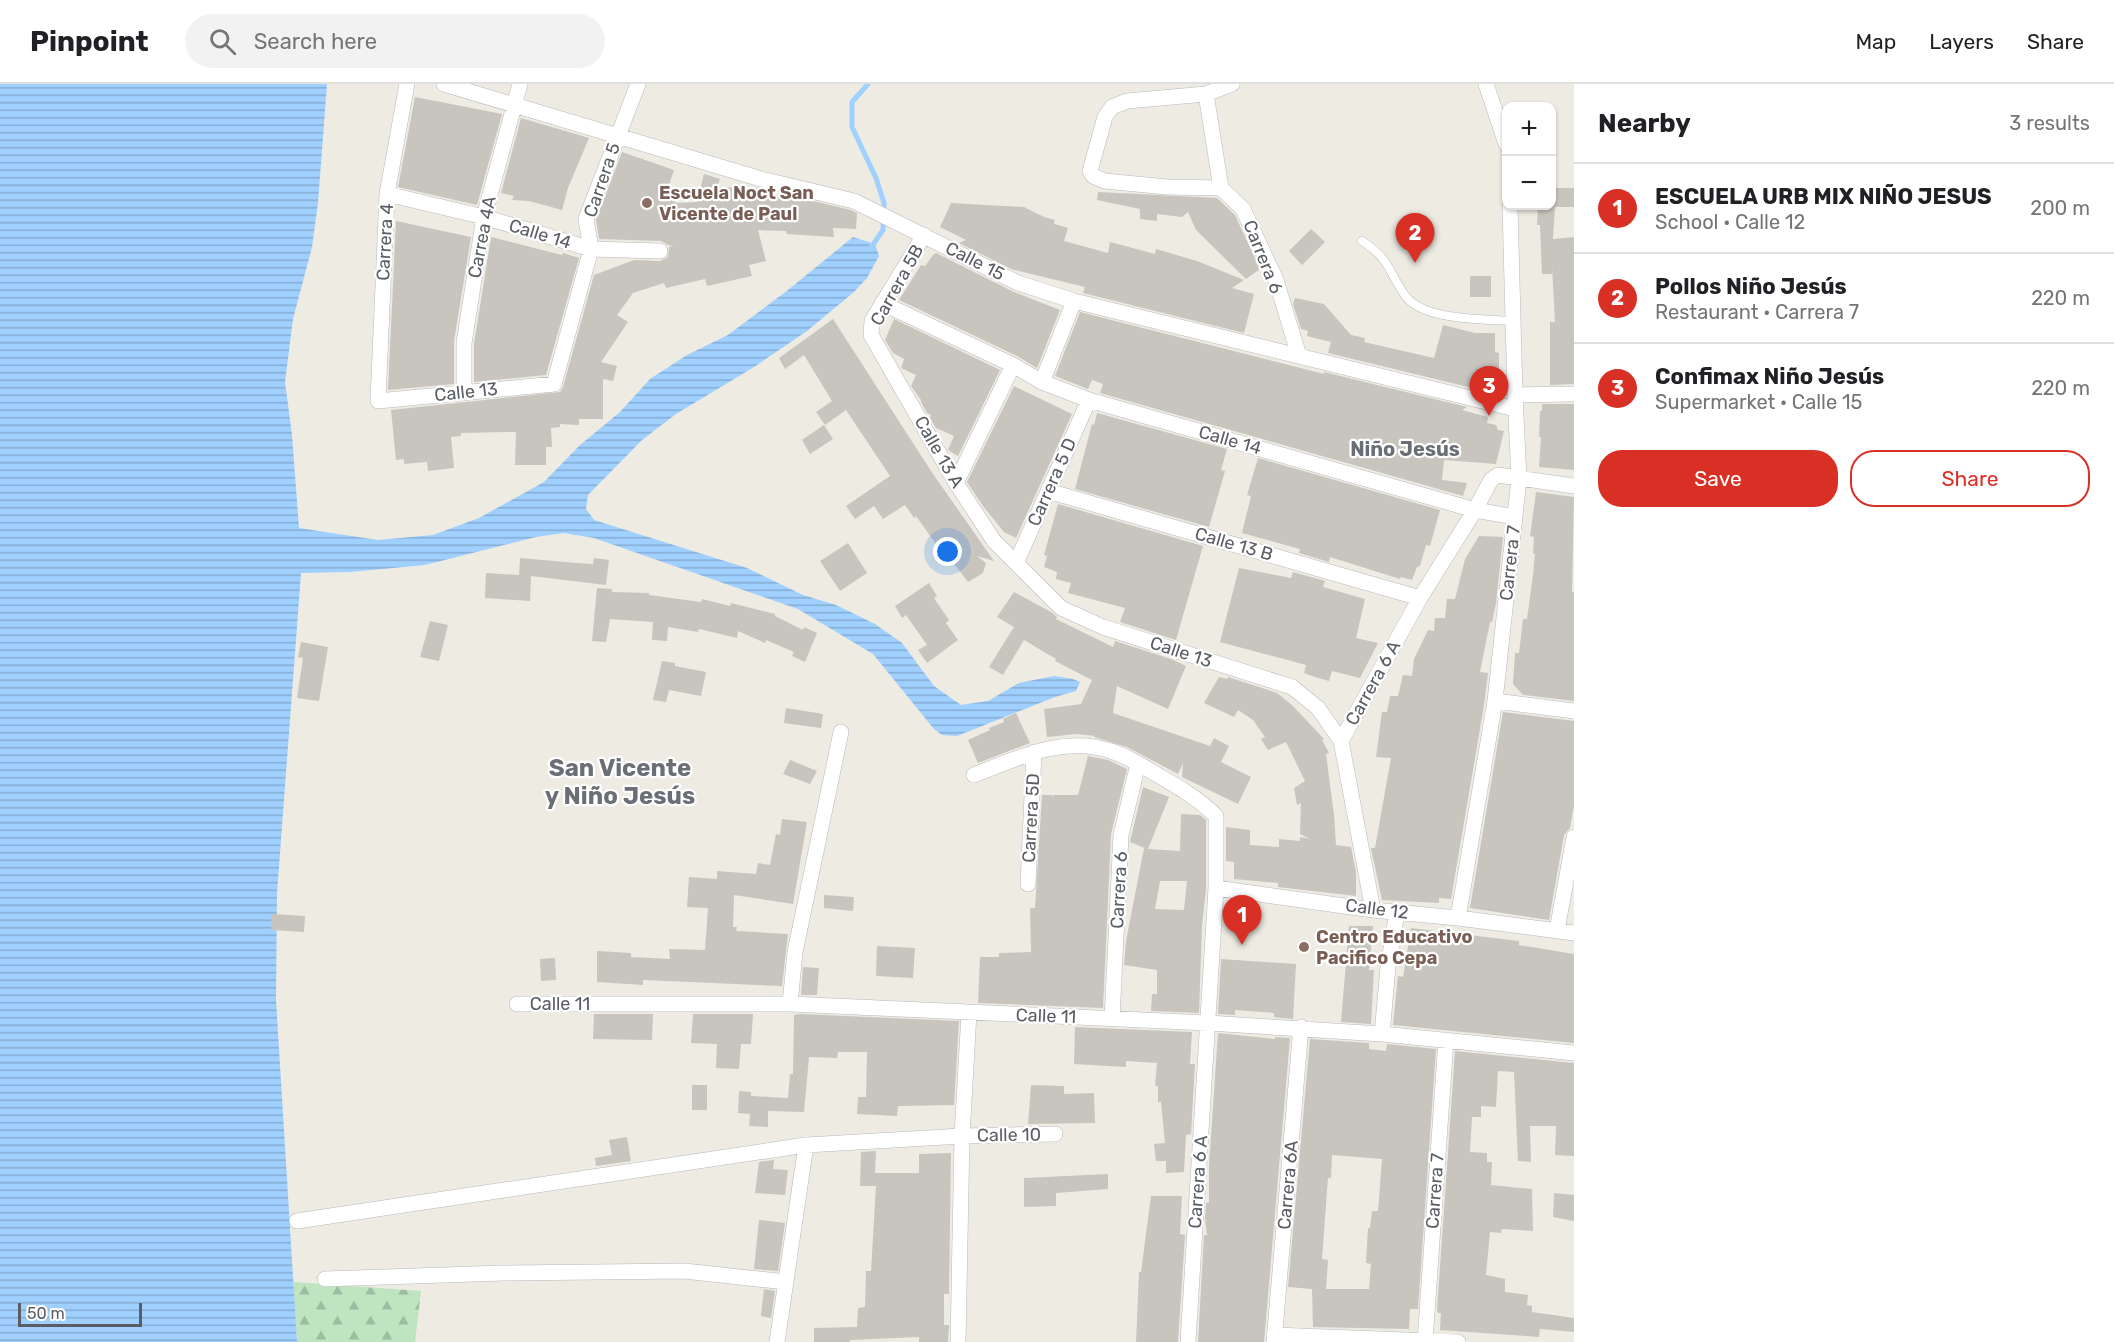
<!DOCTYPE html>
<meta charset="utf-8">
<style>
body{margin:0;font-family:Rubik,sans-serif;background:#f2f2f2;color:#202124}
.controls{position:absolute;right:18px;top:18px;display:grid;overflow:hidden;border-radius:12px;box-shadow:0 2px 4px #0004}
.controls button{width:54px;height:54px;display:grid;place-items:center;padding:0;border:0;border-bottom:2px solid #e0e0e0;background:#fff;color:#202124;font:30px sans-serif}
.scale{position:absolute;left:18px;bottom:15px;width:124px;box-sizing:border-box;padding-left:6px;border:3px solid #5a5d63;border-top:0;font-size:16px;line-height:21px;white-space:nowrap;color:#5a5d63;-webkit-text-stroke:4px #fff;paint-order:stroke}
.you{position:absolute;left:948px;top:468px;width:21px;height:21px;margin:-15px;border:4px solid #fff;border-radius:50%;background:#1a73e8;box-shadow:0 0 0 9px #1a73e833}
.badge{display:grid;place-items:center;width:39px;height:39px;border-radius:50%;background:#d93025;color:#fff;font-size:20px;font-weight:700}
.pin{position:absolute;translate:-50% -50px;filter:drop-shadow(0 2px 3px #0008)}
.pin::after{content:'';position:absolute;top:32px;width:21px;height:18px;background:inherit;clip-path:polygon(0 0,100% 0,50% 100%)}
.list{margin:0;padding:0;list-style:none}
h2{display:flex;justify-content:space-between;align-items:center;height:78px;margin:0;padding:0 24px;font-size:26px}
h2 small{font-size:20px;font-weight:400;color:#757577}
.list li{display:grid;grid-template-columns:39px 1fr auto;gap:18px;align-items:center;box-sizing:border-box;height:90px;padding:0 24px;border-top:2px solid #e0e0e0}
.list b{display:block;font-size:22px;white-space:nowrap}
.list p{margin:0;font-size:20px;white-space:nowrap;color:#757577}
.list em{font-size:20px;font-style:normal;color:#757577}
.actions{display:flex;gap:12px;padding:18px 24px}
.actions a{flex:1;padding:14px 0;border:2px solid #d93025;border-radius:24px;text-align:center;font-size:21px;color:#d93025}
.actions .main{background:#d93025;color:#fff}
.icon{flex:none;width:33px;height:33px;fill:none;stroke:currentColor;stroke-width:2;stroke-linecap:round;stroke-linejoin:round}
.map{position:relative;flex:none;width:1574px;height:1258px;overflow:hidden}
header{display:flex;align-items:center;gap:36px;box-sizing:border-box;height:84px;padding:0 30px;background:#fff;border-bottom:2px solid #e0e0e0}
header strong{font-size:28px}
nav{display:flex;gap:33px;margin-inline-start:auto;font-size:21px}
.search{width:420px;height:54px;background:#f2f2f2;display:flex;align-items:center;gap:15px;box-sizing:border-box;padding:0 21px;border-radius:33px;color:#757577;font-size:22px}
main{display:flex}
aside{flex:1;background:#fff}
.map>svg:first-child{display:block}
</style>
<header>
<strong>Pinpoint</strong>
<div class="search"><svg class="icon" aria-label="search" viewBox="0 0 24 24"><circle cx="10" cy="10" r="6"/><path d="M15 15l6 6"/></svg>Search here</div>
<nav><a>Map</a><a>Layers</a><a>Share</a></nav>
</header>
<main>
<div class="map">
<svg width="1574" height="1258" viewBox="0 0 1574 1258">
<defs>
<pattern id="forest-firs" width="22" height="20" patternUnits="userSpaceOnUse" patternTransform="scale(1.5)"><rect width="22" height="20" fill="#bee5c0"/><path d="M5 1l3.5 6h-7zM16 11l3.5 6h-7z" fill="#9dbda0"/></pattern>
<pattern id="water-rules" width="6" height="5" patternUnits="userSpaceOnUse" patternTransform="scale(1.5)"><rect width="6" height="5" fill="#a0d0ff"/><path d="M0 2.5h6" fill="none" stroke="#85acd2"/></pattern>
</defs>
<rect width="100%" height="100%" fill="#edebe2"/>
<path fill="url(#forest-firs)" d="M293,1198L421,1207L415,1258H297Z"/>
<path fill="url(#water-rules)" d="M0,0H327L318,119L312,163L293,235L285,298L292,351L299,444L378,456L433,451L479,434L544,398L580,361L620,328L650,295L687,271L728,251L788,206L853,153L875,160L879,172L867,194L854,208L807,247L754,283L676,330L642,356L588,411L586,425L594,436L747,484L803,511L836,521L875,540L902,559L934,602L961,621L988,617L1019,599L1054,592L1073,595L1080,598L1076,607L1055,613L957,652L942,651L934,645L873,570L798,525L594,454L564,449L536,453L425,481L350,488L301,489L277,809L276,916L297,1258H0Z"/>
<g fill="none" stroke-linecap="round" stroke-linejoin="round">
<path stroke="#a0d0ff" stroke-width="5" d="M868,0L852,18V43L876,94L884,119L883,146L870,165"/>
</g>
<path fill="#c8c5bf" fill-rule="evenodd" d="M415,13L502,30L477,121L398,103Z
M521,34L589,54L568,104L562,126L529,117L512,116L514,112L501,109Z
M622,68L674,86L664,116H675L676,119L697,118L704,90L720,95L717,103L757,104L761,105V109L779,111L780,114H792L793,117H813L851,126L857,129L856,145L833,144L834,153L787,150L786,147L758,146L766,177L749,181L752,192L707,202L705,195L666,204L664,199L633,209L617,231L628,238L601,278L617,282L613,297L603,295V335H579V341L560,340V343L551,344L552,363H546V381H515L516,348H506L461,349V352L451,353L454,384L428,387L427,378L404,380V375L396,376L391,326L560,308L563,303L594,191L634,176L660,177L668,173L669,163L673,162L668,161L661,157L599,155L596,136Z
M1551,104H1574V123H1555L1553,155L1574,153V300L1550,301V238H1555L1552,183V190H1542L1540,141H1537L1538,122H1551Z
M1098,108L1217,114L1235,131L1260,185L1246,195L1196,146L1188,128L1182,133L1157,130V137L1140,135V125L1097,116Z
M951,119L1024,123L1044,133L1055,136L1054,140L1068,144L1064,157L1108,169L1110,158L1155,170L1156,165L1197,177L1244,196L1232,204L1254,210L1244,249L1083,209L1085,203L1011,185L959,159L966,156L940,143Z
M396,137L471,153L454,257V300L388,306Z
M1311,145L1325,158L1302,181L1289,167Z
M491,153L562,171L563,169L579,174L546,291L474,298V260Z
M936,169L1014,208L1060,226L1037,284L1017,272L899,216L921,181L925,182L933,171Z
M1470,192H1491V213H1470Z
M1295,214L1324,220L1351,251L1365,254L1364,258L1434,274L1443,241L1475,249H1495V268L1499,269V289L1497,305L1493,309L1328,269L1331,258L1307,252L1308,247L1301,245L1293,220Z
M1080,228L1324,290V288L1467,323L1462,326L1488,333L1487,339L1496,341L1498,346L1504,347L1496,380L1444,376L1442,396L1467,399L1463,412L1100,309L1103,300L1092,296L1088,305L1055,292Z
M833,235L931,387L994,477L977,472L986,479L983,489L968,498L946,469L943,470L916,432L914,434L905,421L883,435L874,422L855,435L846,422L890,392L846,326L825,341L816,328L832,317L804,271L785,285L779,274Z
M894,235L1000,286L958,372L948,366L954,352L936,344L930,334L931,331L927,329L921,318V316L911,302L916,291L901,284L904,275L893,269L885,256Z
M1014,302L1072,330L1016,454L1004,448L983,422L967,398Z
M1542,320H1574V386L1539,383L1541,353H1539L1540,327H1542Z
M1097,329L1227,365L1221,386L1225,387L1209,443L1075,405L1092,340L1094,341Z
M824,341L833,355L810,370L802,356Z
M1258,374L1440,426L1430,462L1426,461L1420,482L1417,483L1412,496L1401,493L1400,495L1330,473L1329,478L1299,469L1300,465L1242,449L1251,412L1247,411Z
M1536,408L1574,413L1572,508H1574V617L1523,611L1513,600L1515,569H1519L1523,535H1527L1533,491L1535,470L1533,469L1534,453L1530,452Z
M1058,420L1203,462L1176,556L1120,538L1125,524L1068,509L1071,499L1056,495L1057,488L1044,483L1047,472L1044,471Z
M1479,452L1503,453L1496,519L1492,538H1490L1480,588L1488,589L1484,621L1451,815L1439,814V819L1382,816L1371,764H1375L1391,674L1376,673L1382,628H1387L1390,612H1398L1403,591L1412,592L1414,575L1428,546L1434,547L1435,534H1445L1447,515H1455L1465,475Z
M848,459L867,489L840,507L820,477Z
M520,474L577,479L593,480L594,474L609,476L606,501L531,492L530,517L485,514L486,489L519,491Z
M1239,484L1291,494L1293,488L1325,497L1323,503L1365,515L1356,554L1378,559L1360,594L1332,587L1329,597L1315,593L1304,589L1306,581L1220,558Z
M929,499L937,512L934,514L949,536L946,539L958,556L927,579L918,566L927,561L906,531L902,534L895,522Z
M597,504L612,505V508L649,509V511L701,518L702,515L730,522L731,519L775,530V532L803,546L804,543L817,549L805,578L792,572L794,568L766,556L765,559L738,547L737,554L699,545L698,548L668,543L667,557L652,556L653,538L610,535L606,558L592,557Z
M1014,508L1051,528L1057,533L1056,535L1113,563L1115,557L1171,575L1186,582L1168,625L1117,602L1113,629L1210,662L1214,654L1229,662L1221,678L1251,693L1238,720L1182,693L1183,679L1178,690L1127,663L1094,653L1095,652L1077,650L1047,653L1044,625L1081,620L1092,596L1055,577L1056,575L1024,556L1003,591L989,583L1014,543L997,533Z
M430,537L448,541L439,577L420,573Z
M301,558L328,563L319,617L297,614L303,574L298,573Z
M662,577L675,579V582L706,588L701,612L669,606L666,618L653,616Z
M1219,593L1227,595L1228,593L1277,609L1292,621L1324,655L1322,656L1329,669L1326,670L1334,731L1336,761L1351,763L1356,788V812L1278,803V799L1234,795V778L1226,777V743L1250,746V761L1279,763V755L1300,757V753L1310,755L1300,750L1301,719L1297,721L1294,704L1305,697L1286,658L1268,666L1261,655L1265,653L1253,636L1238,626L1234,633L1204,619Z
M786,624L823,630L821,644L784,639Z
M1503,628L1574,637V721L1570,744L1564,751L1549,836L1470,824Z
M1016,629L1030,659L978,679L968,656L990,646L989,644L1004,638L1003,635Z
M1088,672L1108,676L1127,685L1111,750L1103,924L978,919L980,873H999V869L1031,868L1030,824H1035L1042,711H1052L1054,714L1053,711H1078Z
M790,676L817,687L810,700L783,690Z
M1143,703L1169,713L1148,765L1180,767L1181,730L1200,731L1206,736V804L1202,842L1199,929L1151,927L1152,910H1157V886L1124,881L1126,857L1144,764L1147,765L1130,758ZM1160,797H1187L1184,826L1155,825Z
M782,735L807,738L793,820L734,811L733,843H737L736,847L788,850L782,902L643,896V901L597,898V867L631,869V873L670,875L669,865L705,866L708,824L687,823L689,793L717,795V787L756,790L758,779L770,781L776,750L780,751Z
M824,811L854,813L853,827L824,824Z
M272,830L305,832L304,848L271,846Z
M1349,842H1373L1369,886H1374L1371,940L1341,938Z
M1411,844L1519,857V861L1574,870V959L1393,941L1398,892L1403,893Z
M877,862L915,864L913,894L876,892Z
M555,874L556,896L541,897L540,875Z
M1221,875L1296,880L1293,935L1274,933V929L1235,926V931L1218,930Z
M803,883L819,884L817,911H801Z
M594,930H653L652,956L593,955Z
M693,930H753L751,960H741L739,985L716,984L717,960L691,959Z
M800,930L959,937L954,1021L898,1022L897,1032L857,1030L858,1013H866L867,968H838L837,974L809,973L804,1028L768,1027V1043L749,1042L750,1030L738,1029L739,1007L751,1008V1012L788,1014L790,990H793L794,931Z
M1075,943L1192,948L1190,980H1195L1191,1050L1186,1051L1184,1088L1166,1089V1077H1156L1154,1060L1165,1059L1161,1018H1158V1002H1155L1157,979L1126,977V983L1074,980Z
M1218,949L1275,955V953L1290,954L1264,1258H1198L1204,1151H1207L1205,1134L1206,1119H1209V1082Z
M1310,955L1369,959V965L1386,967L1387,960L1436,965L1418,1225H1410L1409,1245L1313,1243L1312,1205L1288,1203ZM1332,1071L1382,1075L1378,1127H1372L1370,1144H1368L1366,1179L1371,1180L1369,1205H1326L1328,1176L1322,1175L1328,1094H1331Z
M1455,967L1574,979V1072L1555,1071L1556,1042H1530L1531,1078L1518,1077L1514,988L1498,987L1496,1023L1481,1022V1033H1472L1470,1068L1487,1069V1078H1492L1491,1101L1532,1105L1533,1147L1502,1145L1501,1149L1490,1148L1486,1191L1505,1195V1208L1528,1211L1527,1221L1532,1222V1228L1574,1234V1248L1540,1245L1539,1253L1440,1246L1441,1229H1438L1437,1226Z
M692,1001H707V1026H692Z
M1031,1001L1064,1002V1010L1094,1009L1095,1039L1028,1040Z
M627,1053L631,1077L596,1082L595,1074L612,1071L609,1056Z
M876,1067L875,1089H919V1070L951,1069L949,1210H944V1241H949L948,1258H919V1253L850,1256V1258H814V1244L857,1243L858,1224L865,1223L866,1187H871L876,1102H860L861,1068Z
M774,1076L773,1085L788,1086L785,1111L755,1109L759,1078Z
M1108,1090V1105L1056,1109V1122L1024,1123V1094Z
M1554,1109L1574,1111V1137L1553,1133Z
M1151,1112H1182L1180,1150L1185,1151L1178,1258H1136L1139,1188H1141Z
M759,1136L785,1139L778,1187L754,1185Z
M764,1205L775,1207L771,1234L761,1232Z"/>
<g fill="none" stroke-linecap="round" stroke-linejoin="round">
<g stroke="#b7b9be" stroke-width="9">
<path id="service" d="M1362,157C1389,174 1388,186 1404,210C1421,237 1484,235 1513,237"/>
</g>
<g stroke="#b7b9be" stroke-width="16">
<path id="minor" d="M407,0L387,110L378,317L554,300L591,165L586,135L638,0
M444,0L761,95L854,117L1018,199L1074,217L1515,325
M1486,0L1506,60
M1206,10L1221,104L1243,125L1276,196L1299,272
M1221,104L1167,103L1105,97L1093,92L1090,87L1105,33L1112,23L1127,17L1206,10L1232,0
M387,110L484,133L591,165L660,167
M924,151L872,237L871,251L956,399L994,457L1061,524L1103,543L1292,603L1318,624L1341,657
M882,219L1013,281L1042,298L1089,316L1475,426L1491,396L1498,391L1574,402
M1042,298L1074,217
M464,309V259L484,133L520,0
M1515,311L1574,310
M956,399L1013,281
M1048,407L1420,514
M1016,479L1089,316
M1495,617L1574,627
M974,691C1017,674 1064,651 1111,667C1127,672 1142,682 1156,690C1178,703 1198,714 1216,732V804L1188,1258
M1028,800L1034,668
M1216,804L1373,826L1458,834L1574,849
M1373,826L1341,657L1420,514L1475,426L1515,433
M1458,834L1495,617L1519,395L1515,311L1510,122
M1557,846L1574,753
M517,920H790L1208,939L1382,950L1574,969
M790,920L795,868L841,648
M1112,935L1121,751L1138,680
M1382,950L1388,883L1397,828
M297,1137L806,1061L962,1052L1055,1050
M325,1195L504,1189L684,1187L786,1198
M1274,1251L1458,1258
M777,1258L806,1061
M958,1258L962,1052L969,929
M1274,1258L1301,943
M1425,1258L1446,956"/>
</g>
<use href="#service" stroke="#fff" stroke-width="8"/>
<use href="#minor" stroke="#fff" stroke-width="15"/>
</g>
<g fill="#8d6e63" stroke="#fff" stroke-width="2">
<circle cx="647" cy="119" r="6"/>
<circle cx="1304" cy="863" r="6"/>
</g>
<g text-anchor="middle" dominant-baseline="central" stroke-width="4.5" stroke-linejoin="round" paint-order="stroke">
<g font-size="18" fill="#5a5d63" stroke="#fff">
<text transform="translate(602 96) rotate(-71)">Carrera 5</text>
<text transform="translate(540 150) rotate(17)">Calle 14</text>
<text transform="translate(482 153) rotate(-79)">Carrea 4A</text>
<text transform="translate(385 158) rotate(-87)">Carrera 4</text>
<text transform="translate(1263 173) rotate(68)">Carrera 6</text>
<text transform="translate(975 177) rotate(27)">Calle 15</text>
<text transform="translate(897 201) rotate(-61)">Carrera 5B</text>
<text transform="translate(466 308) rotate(-6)">Calle 13</text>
<text transform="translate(1230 356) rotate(16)">Calle 14</text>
<text transform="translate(939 368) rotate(60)">Calle 13 A</text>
<text transform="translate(1052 398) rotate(-66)">Carrera 5 D</text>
<text transform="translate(1234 460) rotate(16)">Calle 13 B</text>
<text transform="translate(1510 479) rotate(-84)">Carrera 7</text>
<text transform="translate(1181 568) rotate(18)">Calle 13</text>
<text transform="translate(1373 599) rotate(-61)">Carrera 6 A</text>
<text transform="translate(1031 734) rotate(-87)">Carrera 5D</text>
<text transform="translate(1119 806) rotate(-87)">Carrera 6</text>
<text transform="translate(1377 825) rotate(7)">Calle 12</text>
<text x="560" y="920">Calle 11</text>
<text transform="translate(1046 932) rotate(2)">Calle 11</text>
<text transform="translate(1009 1051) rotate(-1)">Calle 10</text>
<text transform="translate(1198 1098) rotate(-86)">Carrera 6 A</text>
<text transform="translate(1288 1101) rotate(-85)">Carrera 6A</text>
<text transform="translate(1435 1107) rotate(-86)">Carrera 7</text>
</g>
<g font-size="18" font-weight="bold" fill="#785e54" stroke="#fff" text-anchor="start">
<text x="659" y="109">Escuela Noct San<tspan x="659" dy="21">Vicente de Paul</tspan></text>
<text x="1316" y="853">Centro Educativo<tspan x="1316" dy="21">Pacifico Cepa</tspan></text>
</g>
<g font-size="20" font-weight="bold" fill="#6b6f75" stroke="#fff">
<text x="1405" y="365">Niño Jesús</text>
</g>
<g font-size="24" font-weight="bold" fill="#6b6f75" stroke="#fff">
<text x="620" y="684">San Vicente<tspan x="620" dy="28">y Niño Jesús</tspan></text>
</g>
</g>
</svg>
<div class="controls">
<button>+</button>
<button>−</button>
</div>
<div class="scale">50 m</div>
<div class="you"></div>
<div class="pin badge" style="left:1242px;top:861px">1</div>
<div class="pin badge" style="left:1415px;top:179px">2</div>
<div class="pin badge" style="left:1489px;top:332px">3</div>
</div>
<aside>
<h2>Nearby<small>3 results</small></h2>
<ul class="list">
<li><span class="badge">1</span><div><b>ESCUELA URB MIX NIÑO JESUS</b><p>School · Calle 12</p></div><em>200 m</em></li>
<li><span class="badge">2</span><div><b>Pollos Niño Jesús</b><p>Restaurant · Carrera 7</p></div><em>220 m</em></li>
<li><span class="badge">3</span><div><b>Confimax Niño Jesús</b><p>Supermarket · Calle 15</p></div><em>220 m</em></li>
</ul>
<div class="actions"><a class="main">Save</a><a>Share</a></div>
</aside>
</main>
